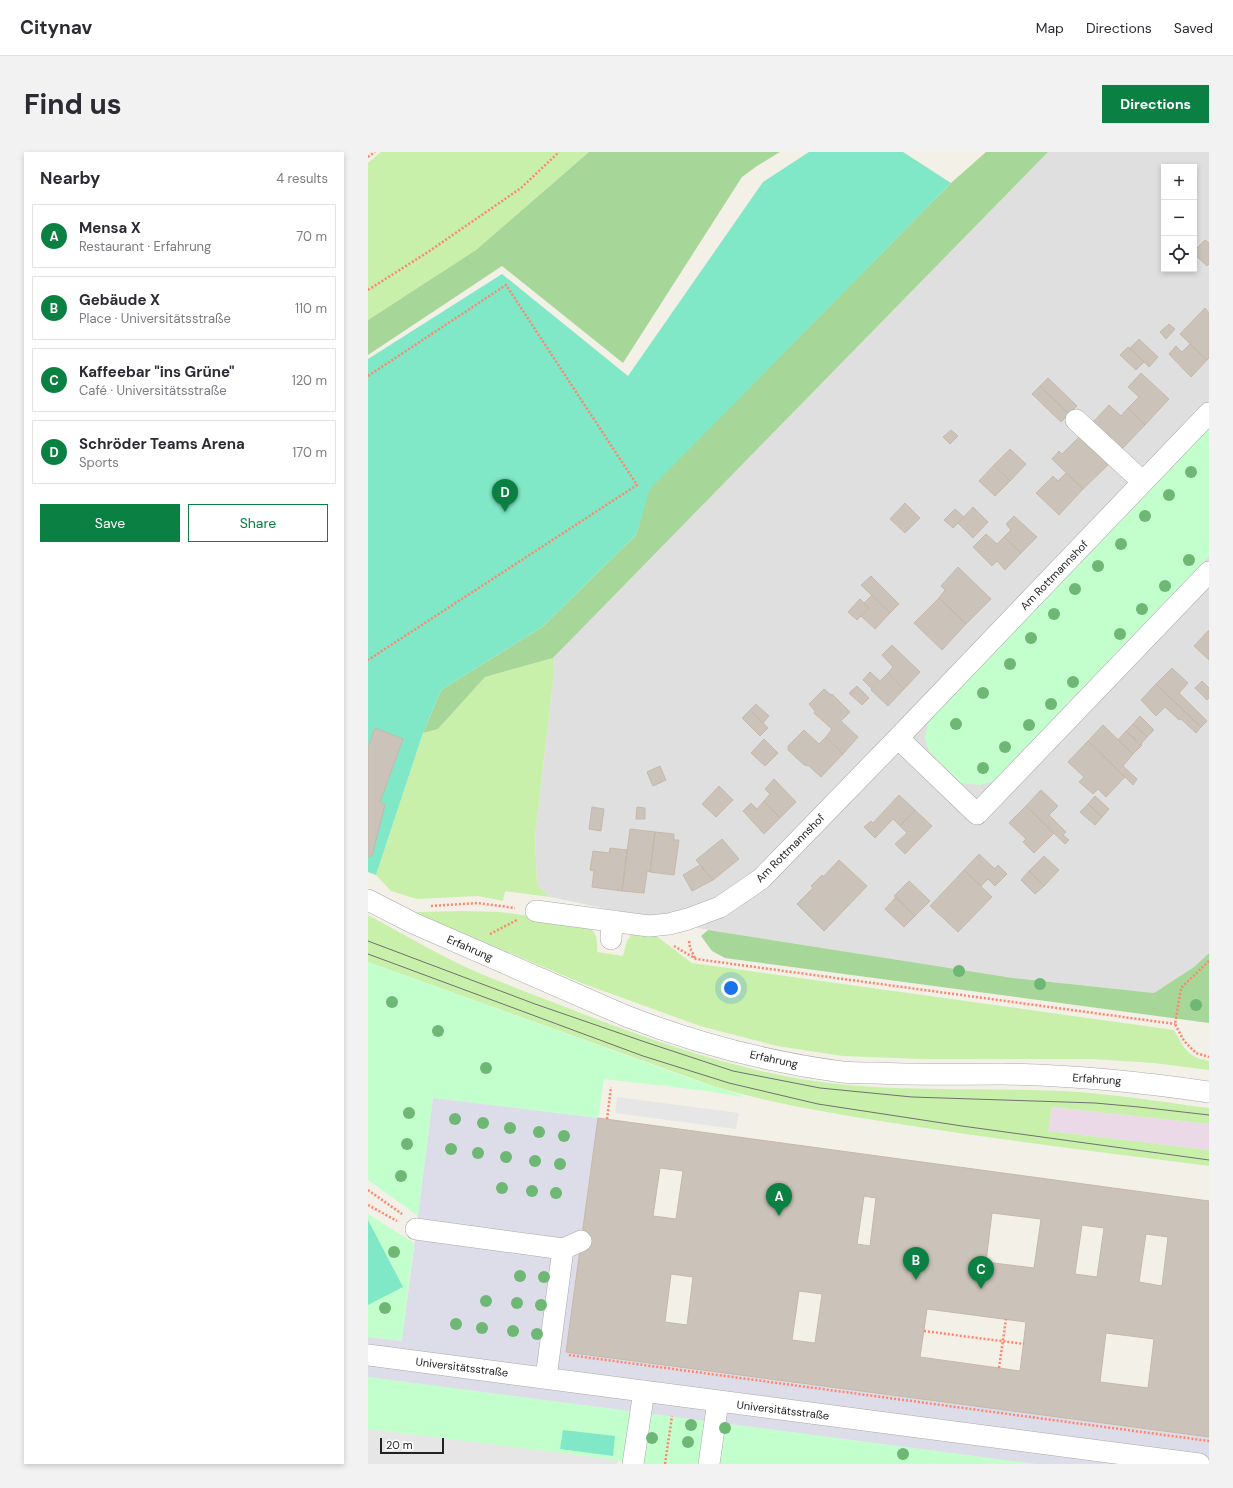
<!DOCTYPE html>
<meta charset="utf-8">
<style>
body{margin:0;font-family:"DM Sans",sans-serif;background:#f2f2f3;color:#2b2b33}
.controls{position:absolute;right:12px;top:12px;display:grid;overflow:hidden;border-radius:0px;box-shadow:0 2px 6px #0003}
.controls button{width:36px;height:36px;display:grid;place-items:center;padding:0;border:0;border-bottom:1px solid #e1e1e2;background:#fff;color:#2b2b33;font:20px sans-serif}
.scale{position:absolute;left:12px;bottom:10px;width:64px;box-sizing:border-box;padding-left:4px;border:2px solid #222;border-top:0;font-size:11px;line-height:14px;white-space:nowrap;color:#222;-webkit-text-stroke:3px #fff;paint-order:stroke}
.you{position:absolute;left:363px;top:836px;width:14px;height:14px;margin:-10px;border:3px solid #fff;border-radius:50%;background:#1a73e8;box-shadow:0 0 0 6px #1a73e833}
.badge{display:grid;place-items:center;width:26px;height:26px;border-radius:50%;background:#0b8043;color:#fff;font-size:13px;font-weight:700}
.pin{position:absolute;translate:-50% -33px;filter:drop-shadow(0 1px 2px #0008)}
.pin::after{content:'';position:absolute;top:21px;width:14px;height:12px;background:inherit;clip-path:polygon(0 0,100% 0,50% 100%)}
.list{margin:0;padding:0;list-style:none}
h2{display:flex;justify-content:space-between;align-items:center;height:52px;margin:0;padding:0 16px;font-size:17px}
h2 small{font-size:13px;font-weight:400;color:#7c7c81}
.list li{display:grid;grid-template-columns:26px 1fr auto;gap:12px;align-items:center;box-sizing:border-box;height:64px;margin:0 8px 8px;padding:0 8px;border:1px solid #e1e1e2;border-radius:0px}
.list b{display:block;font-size:15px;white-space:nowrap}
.list p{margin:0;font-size:13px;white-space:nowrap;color:#7c7c81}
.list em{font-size:13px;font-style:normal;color:#7c7c81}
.actions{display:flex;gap:8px;padding:12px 16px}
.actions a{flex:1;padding:9px 0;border:1px solid #0b8043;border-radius:0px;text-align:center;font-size:14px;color:#0b8043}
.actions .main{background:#0b8043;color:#fff}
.icon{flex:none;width:22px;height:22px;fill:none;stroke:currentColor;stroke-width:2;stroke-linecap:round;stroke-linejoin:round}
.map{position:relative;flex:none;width:841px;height:1312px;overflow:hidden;border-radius:0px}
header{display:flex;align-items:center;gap:24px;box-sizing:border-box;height:56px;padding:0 20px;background:#fff;border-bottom:1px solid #e1e1e2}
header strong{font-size:19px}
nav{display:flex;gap:22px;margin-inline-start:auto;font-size:14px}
.intro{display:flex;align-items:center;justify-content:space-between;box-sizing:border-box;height:96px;padding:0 24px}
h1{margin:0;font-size:28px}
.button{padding:10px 18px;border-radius:0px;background:#0b8043;color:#fff;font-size:14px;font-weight:700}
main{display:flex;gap:24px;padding:0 24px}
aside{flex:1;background:#fff;border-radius:0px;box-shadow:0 2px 6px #0003}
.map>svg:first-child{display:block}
</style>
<header>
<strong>Citynav</strong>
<nav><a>Map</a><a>Directions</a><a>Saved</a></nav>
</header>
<div class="intro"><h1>Find us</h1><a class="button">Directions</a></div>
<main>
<aside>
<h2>Nearby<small>4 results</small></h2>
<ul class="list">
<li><span class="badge">A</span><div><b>Mensa X</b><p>Restaurant · Erfahrung</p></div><em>70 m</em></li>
<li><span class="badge">B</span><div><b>Gebäude X</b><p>Place · Universitätsstraße</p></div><em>110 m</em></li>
<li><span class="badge">C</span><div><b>Kaffeebar &quot;ins Grüne&quot;</b><p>Café · Universitätsstraße</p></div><em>120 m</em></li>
<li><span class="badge">D</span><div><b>Schröder Teams Arena</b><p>Sports</p></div><em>170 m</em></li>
</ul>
<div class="actions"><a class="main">Save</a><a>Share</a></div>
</aside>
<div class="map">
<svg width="841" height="1312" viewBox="0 0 841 1312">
<rect width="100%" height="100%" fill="#f3f0e8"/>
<path fill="#e0dfdf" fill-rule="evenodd" d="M680,0H841V801L826,815L786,841L645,826L340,778L182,745L169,733L167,684L186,520L185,506ZM796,15H826V117H796Z"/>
<path fill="#ecd9e8" d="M684,955L841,972V998L680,979Z"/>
<path fill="#c8f0aa" d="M13,0H221L108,98L0,168V11Z
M185,506L186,520L167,684L169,733L182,745L137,739L135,749L110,744L49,747L23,739L8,723L55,581L70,577L117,525Z
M96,759L132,760L212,771C228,778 230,783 229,800L255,804L259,789L264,782L287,783L324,811L806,878C816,896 819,905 841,909V918L786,911L724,907H554L475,904L409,894L332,874L216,832L55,764L48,760Z
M0,763C30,779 59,796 89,811C121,826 154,838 187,851C271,884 357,916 447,929C527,941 612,935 693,939C742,941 792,950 841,956V972L684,955L680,979L841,998V1014C740,1001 639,989 538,973C474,963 410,953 348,935L0,810Z"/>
<path fill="#a7d699" d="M221,0H412L389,14L374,25L255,211L134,114L0,203V168L108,98Z
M618,0H680L185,506L117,525L70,577L55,581L73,538L174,475L268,383L281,337L583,31Z
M340,778L645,826L786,841L826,815L841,801V871L357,806L344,799L333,784Z"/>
<path fill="#c3ffcc" d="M841,276V404L625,629L612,633L593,631L561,599L557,586L560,571L575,553Z
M0,810L329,929L373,943V945L340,939L236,927L230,966L65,946L50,1064L0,1028Z
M0,1062L46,1091L34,1189L0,1185Z
M0,1225L668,1312H276L0,1277Z"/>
<path fill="#80e8c7" d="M441,0H535L583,31L282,337L268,383L174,475L73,538L55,581L8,723L0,720V207L134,122L260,224L395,30Z
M0,1068L35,1135L0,1153Z
M195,1278L247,1284L245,1304L192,1297Z"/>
<path fill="#e6e6e6" d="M249,945L371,961L368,977L247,961Z
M0,1277L250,1308L249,1312H0Z"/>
<path fill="#dddce9" d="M65,946L230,966L198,1199L841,1285V1312H668L0,1225V1185L34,1189Z"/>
<path fill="#cbc3ba" stroke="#c6b8a9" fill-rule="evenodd" d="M837,88L841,91V112L839,114L826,102V99Z
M837,156L841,161V206L839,208L812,182Z
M801,172L807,177L798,187L792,180Z
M771,187L790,205L781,215L762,196Z
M822,192L839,208L823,225L801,202L808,194L814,200Z
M760,195L776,210L768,218L752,203Z
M773,221L801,247L777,273L760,256L771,245L760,235Z
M680,226L709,254L701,262L672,234Z
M672,234L701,262L693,270L664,242Z
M741,253L753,264L760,256L777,273L753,298L725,270Z
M583,278L590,284L582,292L575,285Z
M711,285L740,313L715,337L684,307L691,299L694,302Z
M642,297L658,312L642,329L626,313Z
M626,313L642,329L627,344L611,329Z
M698,321L715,337L691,363L668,341L685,324L690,329Z
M537,351L552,366L537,381L522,367Z
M605,355L620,370L605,386L590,371Z
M587,357L596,365L585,376L576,368Z
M646,364L669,385L653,401L636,385L643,378L638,372Z
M618,382L629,392L636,385L653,401L637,418L629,409L624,414L605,395Z
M590,415L623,447L598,472L571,446L577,438L573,434Z
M503,424L531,452L522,461L493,433Z
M504,443L522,461L507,477L493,464L501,456L496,451Z
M571,446L598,472L574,498L546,471Z
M492,447L501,456L489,468L480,460Z
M841,478V508L826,494Z
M524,493L552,520L536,537L520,521L525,515L514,503Z
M804,516L820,531L811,541L839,569L833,575L788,532Z
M502,520L512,529L520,521L536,537L520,554L503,538L504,537L495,528Z
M834,529L841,536V546L839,548L827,536Z
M788,532L833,575L828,581L813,567L811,568L797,555L788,564L773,548Z
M489,534L501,546L494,553L481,541Z
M456,537L463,543L464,542L482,560L473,569L490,585L475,602L458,585L464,577L446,561L447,559L441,552Z
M388,552L401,564L395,571L382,558Z
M382,558L400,576L392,584L374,566Z
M772,564L786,578L779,585L765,572Z
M765,572L779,585L772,593L758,579Z
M735,573L765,602L755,614L769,627L765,633L720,589Z
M7,576L35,587L12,650L17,653L4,704H0V595Z
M436,578L451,592L458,585L475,602L453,625L441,614L436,613L420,598V594Z
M758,579L774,593L765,602L750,588Z
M396,587L410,601L397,614L383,601Z
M720,589L757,625L738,645L730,637L725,642L711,630L716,625L700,610Z
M292,614L298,628L285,634L279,620Z
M406,627L428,650L412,666L396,649L402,642L397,637Z
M351,634L365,648L348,665L334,652Z
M673,638L690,654L681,663L698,680L695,683L701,688L697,692L658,654Z
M531,643L547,658L532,674L525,667L507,686L496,675L503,669L505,671Z
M727,644L741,657L734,665L720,652Z
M396,649L412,666L396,682L375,659L383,651L389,657Z
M720,652L734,665L727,673L712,660Z
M658,654L686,681L666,701L655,690L658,687L641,671Z
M224,655L236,657L233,679L221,677Z
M269,655L277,656V667H268Z
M547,658L564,674L537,702L527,692L539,681L532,674Z
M262,677L287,680L282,720L279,719L276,741L254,739Z
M287,680L306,682V688H311L306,723L282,720Z
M354,687L371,707L345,728L328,708Z
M242,696L259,698L254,739L224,735L226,719L222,718L225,699L241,701Z
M611,702L627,717L630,713L639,722L627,734L620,727L613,734L596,718Z
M676,704L691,718L676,734L661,719Z
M471,708L499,734L456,779L429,752L445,736L443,734L454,723L455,725Z
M332,713L345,728L324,739L315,723Z
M596,718L624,745L590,780L562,754Z
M661,719L676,734L667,742L653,728Z
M541,729L562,749L547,764L526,744Z
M528,745L547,764L536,775L517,757Z
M230,966L841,1049V1285L198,1200ZM292,1016L315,1019L308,1067L285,1064ZM496,1044L508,1046L502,1094L489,1092ZM624,1061L673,1067L666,1116L618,1110ZM714,1073L736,1076L729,1125L707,1122ZM778,1082L800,1085L794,1134L771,1130ZM303,1122L325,1125L319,1173L297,1170ZM431,1139L454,1142L447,1191L424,1188ZM559,1157L658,1170L652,1219L552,1205ZM738,1181L786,1187L780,1236L732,1230Z"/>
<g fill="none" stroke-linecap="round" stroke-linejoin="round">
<g stroke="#a9a9a9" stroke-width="22">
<path id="minor" d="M708,268L775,330
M530,586L609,662L841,420
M0,748L45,771L258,864C327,891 400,910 474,920C485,921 496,921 507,921C549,923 591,922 634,922C703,923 772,930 841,940
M168,759L281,774L301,772L320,767L352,755L393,727L530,586L841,261
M243,787L244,769
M48,1077L195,1097L213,1089
M0,1203L831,1312
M178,1226L195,1097
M265,1312L276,1239
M341,1312L350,1249"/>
</g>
<path stroke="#ff856d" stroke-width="2.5" stroke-dasharray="2 2" stroke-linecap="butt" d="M0,5L7,0
M0,138L60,100L153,36L191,0
M0,224L138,133L269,333L0,508
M63,754L110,751L147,756
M122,782L149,768
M321,789L322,796L327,806
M306,794L328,807L807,872
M841,809L813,836L807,872L816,889L828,901L841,905
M239,967L243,935
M0,1038L34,1062
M0,1053L29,1069
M556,1179L656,1192
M201,1203L841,1289
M631,1216L638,1167
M297,1312L304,1264"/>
<use href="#minor" stroke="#fff" stroke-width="21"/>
<path stroke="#707070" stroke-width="1" d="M0,789L167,852L280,891L365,919L452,936L544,945L727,951L771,955L841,963
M0,802L275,904L361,931L450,952L594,974L841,1008"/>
</g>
<g fill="#6eb774">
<circle cx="823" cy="320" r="6"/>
<circle cx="801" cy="343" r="6"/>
<circle cx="777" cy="364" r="6"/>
<circle cx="753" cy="392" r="6"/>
<circle cx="821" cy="408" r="6"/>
<circle cx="730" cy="414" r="6"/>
<circle cx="797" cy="434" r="6"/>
<circle cx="707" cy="437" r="6"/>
<circle cx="774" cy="457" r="6"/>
<circle cx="686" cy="462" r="6"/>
<circle cx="752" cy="482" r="6"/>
<circle cx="663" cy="486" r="6"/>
<circle cx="642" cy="512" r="6"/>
<circle cx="705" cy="530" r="6"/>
<circle cx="615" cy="541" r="6"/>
<circle cx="683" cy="552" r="6"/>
<circle cx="588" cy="572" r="6"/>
<circle cx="661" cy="573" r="6"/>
<circle cx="637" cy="595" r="6"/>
<circle cx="615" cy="616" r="6"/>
<circle cx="591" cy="819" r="6"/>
<circle cx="672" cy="832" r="6"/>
<circle cx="24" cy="850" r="6"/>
<circle cx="828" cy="853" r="6"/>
<circle cx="70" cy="879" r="6"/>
<circle cx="118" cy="916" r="6"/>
<circle cx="41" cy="961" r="6"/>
<circle cx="87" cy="967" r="6"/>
<circle cx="115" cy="971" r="6"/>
<circle cx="142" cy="976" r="6"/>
<circle cx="171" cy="980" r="6"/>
<circle cx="196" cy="984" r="6"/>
<circle cx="39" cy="992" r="6"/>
<circle cx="83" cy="997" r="6"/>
<circle cx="110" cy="1001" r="6"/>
<circle cx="138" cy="1005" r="6"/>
<circle cx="167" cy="1009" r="6"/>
<circle cx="192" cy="1012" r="6"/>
<circle cx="33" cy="1024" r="6"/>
<circle cx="134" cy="1036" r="6"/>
<circle cx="164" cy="1039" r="6"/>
<circle cx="188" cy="1041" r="6"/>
<circle cx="26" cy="1100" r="6"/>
<circle cx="152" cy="1124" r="6"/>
<circle cx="176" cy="1125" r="6"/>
<circle cx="118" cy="1149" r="6"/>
<circle cx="149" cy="1151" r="6"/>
<circle cx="173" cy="1153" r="6"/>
<circle cx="17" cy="1156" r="6"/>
<circle cx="88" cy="1172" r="6"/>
<circle cx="114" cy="1176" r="6"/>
<circle cx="145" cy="1179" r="6"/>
<circle cx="169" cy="1182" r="6"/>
<circle cx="323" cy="1273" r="6"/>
<circle cx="357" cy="1276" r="6"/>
<circle cx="284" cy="1286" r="6"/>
<circle cx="320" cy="1290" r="6"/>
<circle cx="535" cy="1302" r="6"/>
</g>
<g text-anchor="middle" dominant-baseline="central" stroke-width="3.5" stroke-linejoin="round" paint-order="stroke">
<g font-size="11" fill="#222" stroke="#fff">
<text transform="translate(686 423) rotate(-46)">Am Rottmannshof</text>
<text transform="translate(422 696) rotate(-45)">Am Rottmannshof</text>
<text transform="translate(102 796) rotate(23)">Erfahrung</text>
<text transform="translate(406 907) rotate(12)">Erfahrung</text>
<text transform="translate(729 927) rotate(4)">Erfahrung</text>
<text transform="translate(94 1215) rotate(7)">Universitätsstraße</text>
<text transform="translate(415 1258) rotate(7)">Universitätsstraße</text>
</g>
</g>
</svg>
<div class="controls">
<button>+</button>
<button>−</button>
<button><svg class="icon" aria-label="locate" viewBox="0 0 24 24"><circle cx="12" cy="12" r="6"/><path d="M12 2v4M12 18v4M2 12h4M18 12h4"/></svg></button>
</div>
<div class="scale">20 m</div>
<div class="you"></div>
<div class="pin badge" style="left:411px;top:1064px">A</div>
<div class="pin badge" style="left:548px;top:1128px">B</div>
<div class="pin badge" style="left:613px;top:1137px">C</div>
<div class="pin badge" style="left:137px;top:360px">D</div>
</div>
</main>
